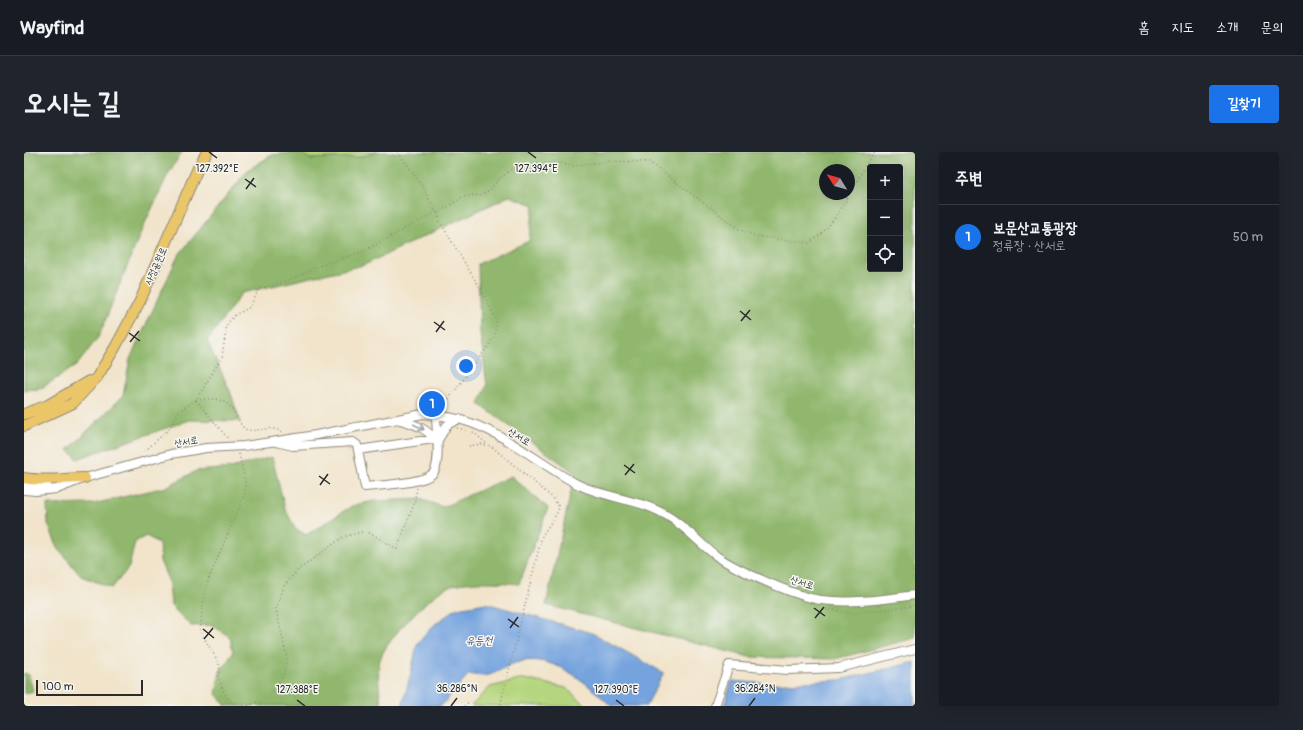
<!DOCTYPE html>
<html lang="ko">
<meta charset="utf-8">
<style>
body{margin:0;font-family:Pangolin,"Poor Story",sans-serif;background:#20242c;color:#f1f3f6}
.controls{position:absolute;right:12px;top:12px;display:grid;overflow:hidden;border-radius:4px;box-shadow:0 4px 16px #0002}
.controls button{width:36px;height:36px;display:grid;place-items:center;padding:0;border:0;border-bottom:1px solid #363941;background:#171b24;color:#f1f3f6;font:20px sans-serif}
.compass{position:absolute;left:795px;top:12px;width:36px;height:36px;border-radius:50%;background:#171b24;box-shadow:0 4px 16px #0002;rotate:307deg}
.scale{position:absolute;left:12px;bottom:10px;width:107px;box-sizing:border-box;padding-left:4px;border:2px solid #2b2b2b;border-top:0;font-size:11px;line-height:14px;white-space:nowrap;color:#2b2b2b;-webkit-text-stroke:3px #f6f6f2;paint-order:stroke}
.you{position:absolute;left:442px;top:214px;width:14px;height:14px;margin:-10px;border:3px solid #fff;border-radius:50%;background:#1a73e8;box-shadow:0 0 0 6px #1a73e833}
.badge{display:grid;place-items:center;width:26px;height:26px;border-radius:50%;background:#1a73e8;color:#fff;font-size:13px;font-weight:700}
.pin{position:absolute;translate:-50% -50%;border:2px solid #fff;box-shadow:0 1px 4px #0006}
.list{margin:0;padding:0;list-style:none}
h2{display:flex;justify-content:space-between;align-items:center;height:52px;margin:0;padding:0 16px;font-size:17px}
h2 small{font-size:13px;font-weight:400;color:#9ea1a6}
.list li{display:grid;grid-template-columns:26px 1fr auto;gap:12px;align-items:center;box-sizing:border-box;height:64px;padding:0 16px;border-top:1px solid #363941}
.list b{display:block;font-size:15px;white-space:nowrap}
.list p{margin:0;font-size:13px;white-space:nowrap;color:#9ea1a6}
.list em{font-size:13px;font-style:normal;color:#9ea1a6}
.icon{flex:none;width:22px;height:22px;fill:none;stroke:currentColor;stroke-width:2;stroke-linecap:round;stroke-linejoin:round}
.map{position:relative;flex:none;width:891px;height:554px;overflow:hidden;border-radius:4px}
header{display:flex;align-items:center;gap:24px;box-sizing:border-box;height:56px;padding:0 20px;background:#171b24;border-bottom:1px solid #363941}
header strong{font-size:19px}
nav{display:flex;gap:22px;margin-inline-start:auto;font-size:14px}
.intro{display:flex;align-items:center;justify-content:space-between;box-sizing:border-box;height:96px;padding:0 24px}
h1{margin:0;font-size:28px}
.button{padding:10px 18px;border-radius:4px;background:#1a73e8;color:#fff;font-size:14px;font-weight:700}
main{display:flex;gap:24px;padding:0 24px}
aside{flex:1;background:#171b24;border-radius:4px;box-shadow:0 4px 16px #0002}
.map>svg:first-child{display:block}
</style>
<header>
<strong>Wayfind</strong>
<nav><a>홈</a><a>지도</a><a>소개</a><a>문의</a></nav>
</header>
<div class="intro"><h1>오시는 길</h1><a class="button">길찾기</a></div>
<main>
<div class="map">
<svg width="891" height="554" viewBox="0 0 891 554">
<rect width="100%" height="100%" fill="#f6f6f2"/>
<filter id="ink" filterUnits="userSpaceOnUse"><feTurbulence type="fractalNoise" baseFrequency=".025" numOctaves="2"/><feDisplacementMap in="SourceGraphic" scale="8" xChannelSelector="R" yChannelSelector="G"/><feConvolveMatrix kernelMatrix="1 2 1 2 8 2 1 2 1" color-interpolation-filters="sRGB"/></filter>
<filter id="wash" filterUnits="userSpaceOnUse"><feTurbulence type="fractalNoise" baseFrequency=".012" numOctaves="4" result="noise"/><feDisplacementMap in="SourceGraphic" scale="16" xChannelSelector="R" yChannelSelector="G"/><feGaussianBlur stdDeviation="0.9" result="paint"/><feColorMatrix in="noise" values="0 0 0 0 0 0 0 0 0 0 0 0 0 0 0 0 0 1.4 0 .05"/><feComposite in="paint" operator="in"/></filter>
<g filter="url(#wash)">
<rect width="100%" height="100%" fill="#f1e4cb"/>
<path fill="#b5d67e" stroke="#708054" d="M276,0H354L336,5L286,7Z
M500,527L542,536L563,554H447L466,535Z"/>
<path fill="#90b76d" stroke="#5e714c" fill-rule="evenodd" d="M0,0H158L144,22L116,82L75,184L53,213L16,237L0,238Z
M276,0L286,7L336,5L354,0H891V486L811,507L725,505L522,453L551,321L455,252L463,234L456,180L454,112L505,89L510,53L485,44L340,113L218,141L183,189L206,239L216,269L165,268L53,307L44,298L99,244L106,207L154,104L224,18L248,3ZM846,15H876V117H846ZM801,18H825V42H801Z
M248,305L261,357L271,376L282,383L328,354L350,349L396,347L419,355L487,324L524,356L495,432C475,430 441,427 422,436C404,445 364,486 357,505C352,515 356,542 357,554H202L192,542L196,519L209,501L206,485L188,473L167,474L147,454L145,430L136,409L135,391L122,384L111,390L105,415L88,436L57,424L34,396L24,372L23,353L69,352L142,335L172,319L207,316Z
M0,521L5,523L9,539L0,542Z"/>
<path fill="#75a3de" stroke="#506784" d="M462,451L568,481L640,521L622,554H587C563,531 528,499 491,511C481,514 471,523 460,524C455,524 450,523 445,522L417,554H378L387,521L393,492L410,473L433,456Z
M891,510V554H700L708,529L745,532L815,528Z"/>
</g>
<g filter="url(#ink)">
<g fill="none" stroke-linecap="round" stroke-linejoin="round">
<g stroke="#8e887b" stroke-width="10">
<path id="minor" d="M376,268C391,272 404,277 413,290L423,273L435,267
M252,290L269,294L329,290L333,293L341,335C355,333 402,332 410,320C417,308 412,277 412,263
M334,298L410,287
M0,332H23
M0,338L12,339L33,337L61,326L147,302L182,296L220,294L292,283L399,262C411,263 423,264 434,267C477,278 513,310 551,331C579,346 612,346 640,362C660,372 675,392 694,405C715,419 773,445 797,448C829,452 860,447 891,443
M691,554L705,513L764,518L815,516L891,497"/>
</g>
<g stroke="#8e887b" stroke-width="12">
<path id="major" d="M0,262L24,253L65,229
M0,274L49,251L73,225L92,194L116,149L174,16L183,0
M0,326C20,330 41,326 61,326"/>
</g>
<path stroke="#8e887b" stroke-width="1.5" stroke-dasharray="1 3" stroke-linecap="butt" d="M374,0L399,35L412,60
M172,248L205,288
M172,248C192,246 203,245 213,265C216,270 217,275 223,278C236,280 247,272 260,281
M403,254L419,253L424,248L465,193L471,182L473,169L459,141L416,70L414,61L437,46L448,43L456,44L466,38L476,26L488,17L511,11H536L548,14L586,9L625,10L715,77L732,84L785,91C812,74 823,44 839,18C842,11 847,6 851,0
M433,276L443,278
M449,280L462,291
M445,294L457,292L467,294L529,346L535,355C535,360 522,377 518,384L476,554
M121,299L145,277L155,259L172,248L198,205L203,172L211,163L226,155L235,137L273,125L294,114L338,100L412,60L414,61
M215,302L221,329V341L185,426L180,444L176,479L195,511L196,518L194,524C199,538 202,552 218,554
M802,457L829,461L891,454
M253,536L274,547L279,554
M220,554C244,551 261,530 263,506L252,457L260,434L274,418L319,385L337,380H344L373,397L390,352L393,336
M440,554L445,550"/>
<use href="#minor" stroke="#fff" stroke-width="8"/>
<use href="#major" stroke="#ebc669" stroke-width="10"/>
</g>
<defs><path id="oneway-shaft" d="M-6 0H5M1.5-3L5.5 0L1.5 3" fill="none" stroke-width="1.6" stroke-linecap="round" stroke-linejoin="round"/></defs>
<use stroke="#a0a0a0" href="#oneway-shaft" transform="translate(395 275) rotate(28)"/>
</g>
<path fill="none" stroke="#2b2b2b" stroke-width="1.5" d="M185,0L193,6M504,0L512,6M221,27L232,35M222,37L230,26M716,159L727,168M717,169L726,158M410,170L421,178M412,180L420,169M105,181L116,189M106,190L115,179M600,313L611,321M601,323L610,312M295,324L306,332M296,333L304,322M790,456L801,464M791,466L800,455M484,467L495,475M486,476L494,465M179,477L190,486M180,487L189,476M273,548L281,554M592,548L600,554M427,554L433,546M725,554L731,546"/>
<g text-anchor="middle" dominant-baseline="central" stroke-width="3" stroke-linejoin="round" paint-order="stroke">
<g font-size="10" fill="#2b2b2b" stroke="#f6f6f2">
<text transform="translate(132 114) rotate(-66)">사정공원로</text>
<text transform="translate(495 285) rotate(31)">산서로</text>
<text transform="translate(162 290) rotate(-10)">산서로</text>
<text transform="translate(778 431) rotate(18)">산서로</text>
</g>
<g font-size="11" font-style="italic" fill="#45556a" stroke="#f6f6f2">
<text x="455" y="488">유등천</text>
</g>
</g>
<g font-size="10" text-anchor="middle" fill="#2b2b2b" stroke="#f6f6f2" stroke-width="3" stroke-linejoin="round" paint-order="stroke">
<text x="193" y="20">127.392°E</text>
<text x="512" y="20">127.394°E</text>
<text x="433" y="540">36.286°N</text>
<text x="731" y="540">36.284°N</text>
<text x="273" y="541">127.388°E</text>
<text x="592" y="541">127.390°E</text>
</g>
</svg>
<div class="controls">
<button>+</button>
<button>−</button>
<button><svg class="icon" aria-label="locate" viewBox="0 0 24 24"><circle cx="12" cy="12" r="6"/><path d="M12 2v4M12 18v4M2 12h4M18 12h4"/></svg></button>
</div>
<svg class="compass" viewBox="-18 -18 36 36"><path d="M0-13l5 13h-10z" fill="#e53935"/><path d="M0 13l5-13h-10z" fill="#9ea1a6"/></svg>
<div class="scale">100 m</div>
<div class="you"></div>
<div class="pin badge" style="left:408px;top:252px">1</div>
</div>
<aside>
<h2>주변<small></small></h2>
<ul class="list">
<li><span class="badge">1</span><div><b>보문산교통광장</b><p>정류장 · 산서로</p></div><em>50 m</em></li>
</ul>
</aside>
</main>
